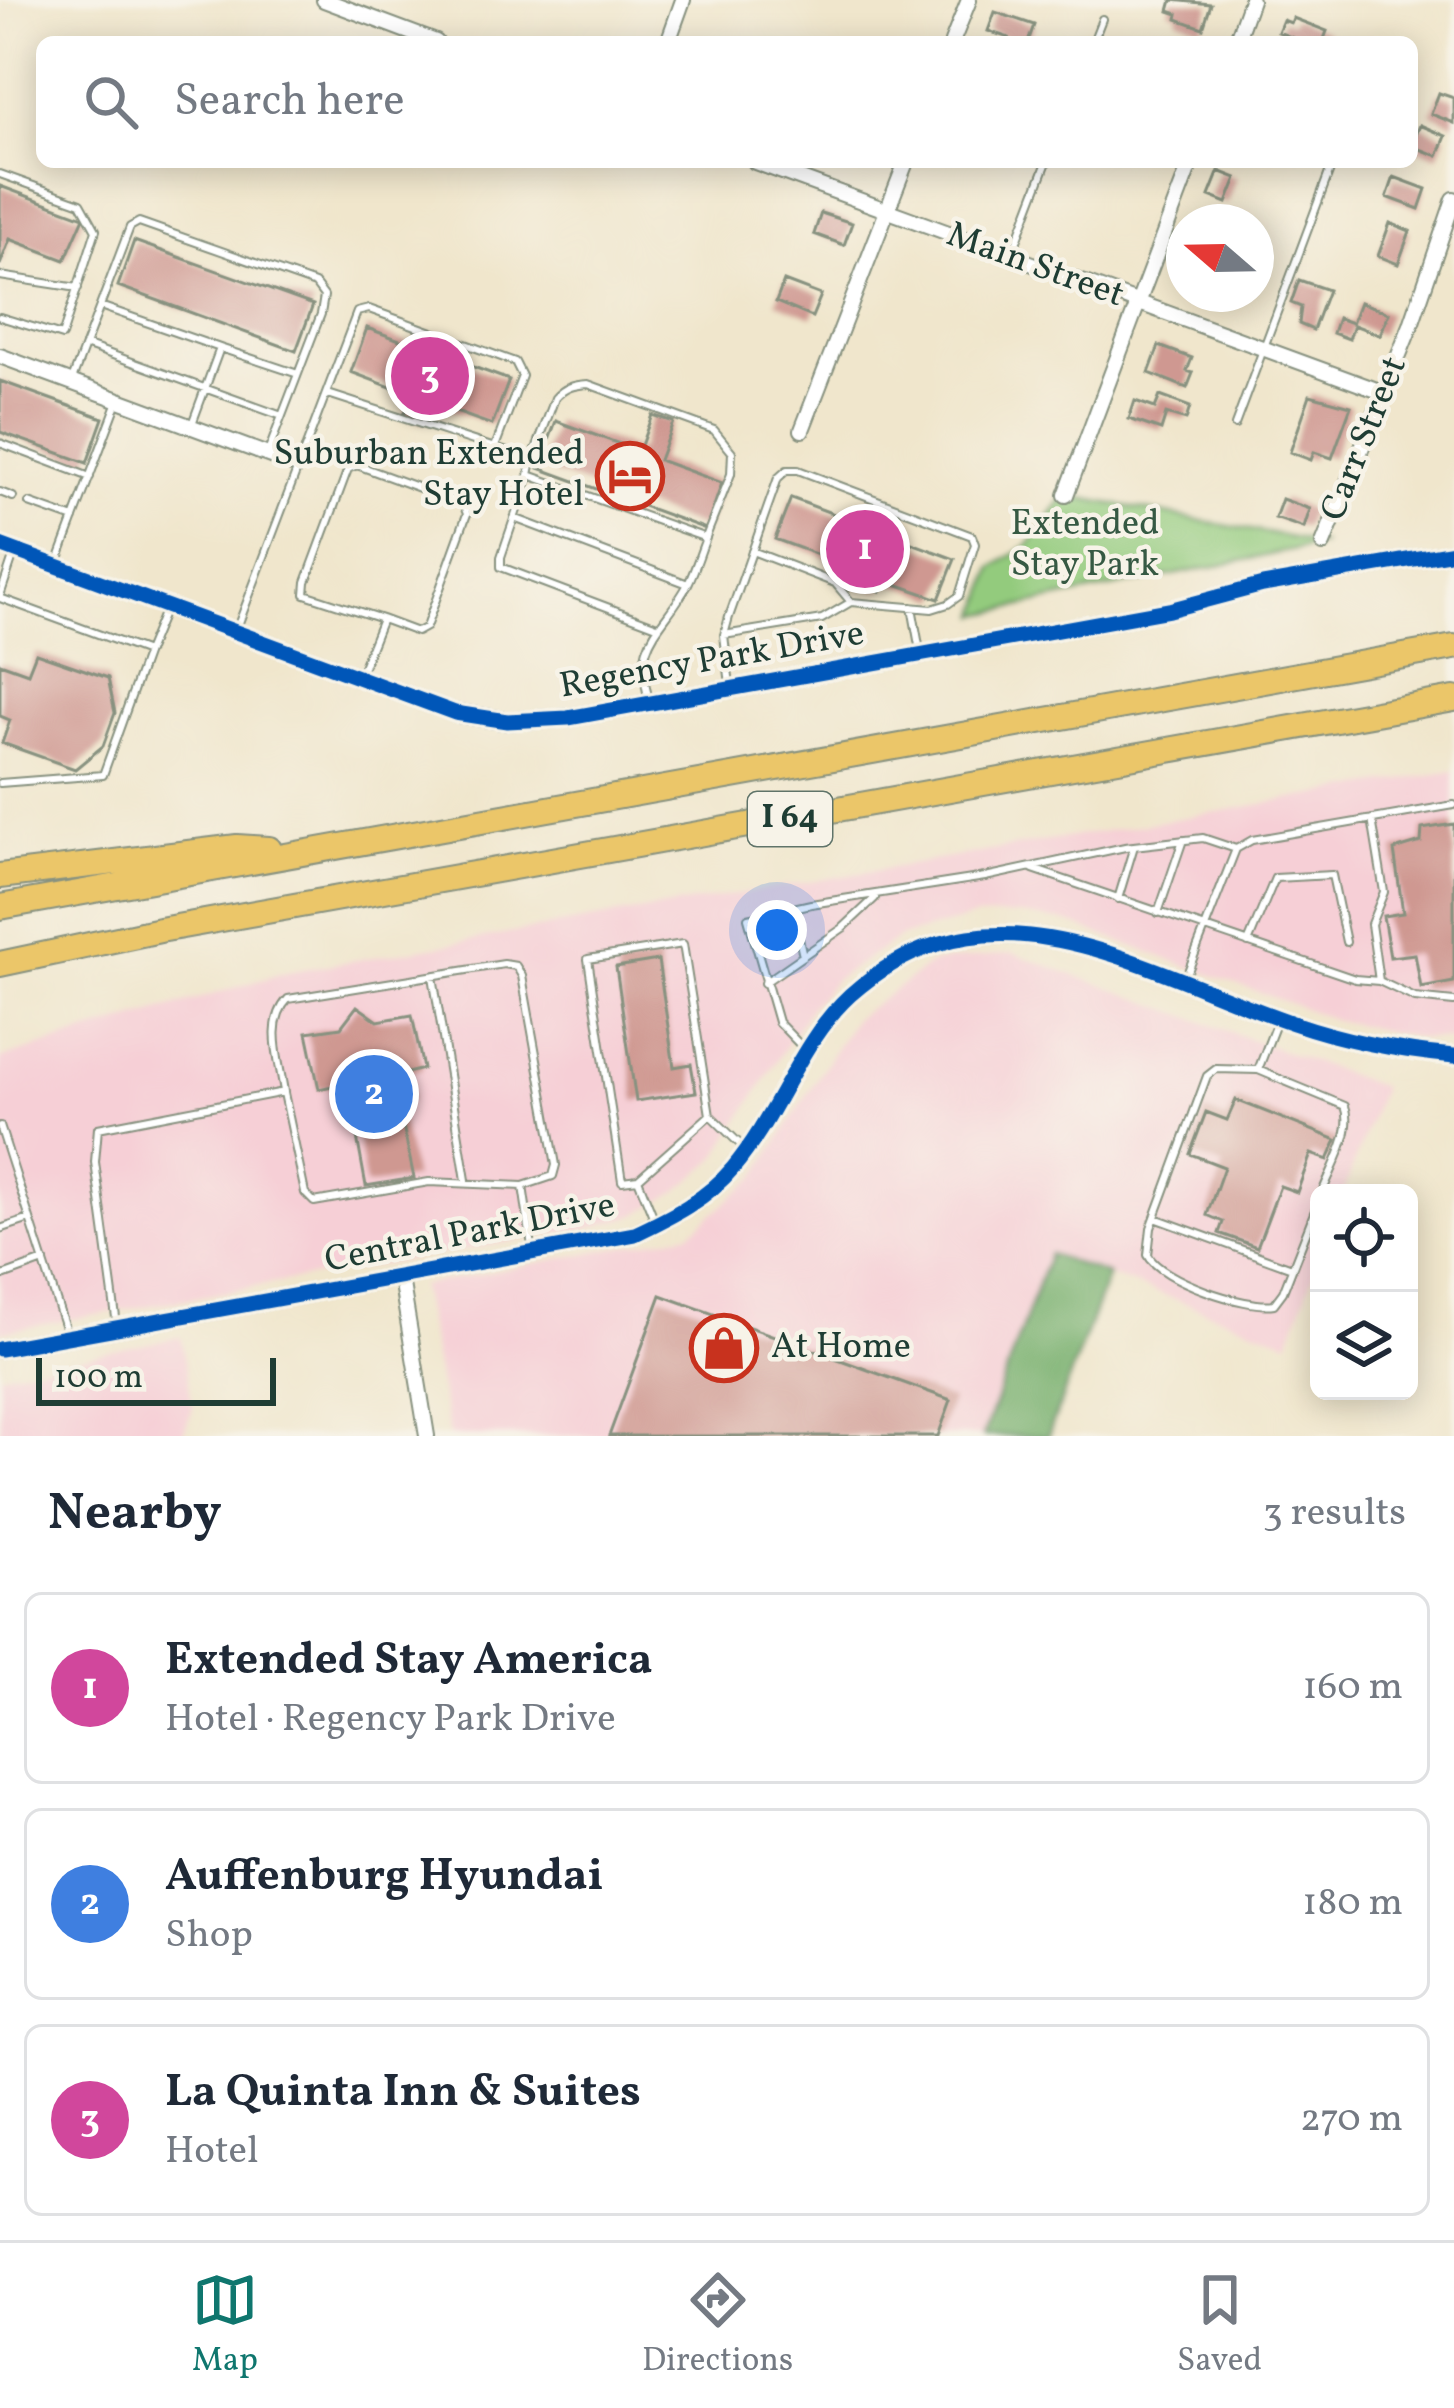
<!DOCTYPE html>
<meta charset="utf-8">
<style>
body{margin:0;font-family:Vollkorn,serif;background:#f2f2f3;color:#1f2937}
.controls{position:absolute;right:36px;bottom:36px;display:grid;overflow:hidden;border-radius:18px;box-shadow:0 6px 30px #0003}
.controls button{width:108px;height:108px;display:grid;place-items:center;padding:0;border:0;border-bottom:3px solid #e0e1e3;background:#fff;color:#1f2937;font:60px sans-serif}
.compass{position:absolute;left:1166px;top:204px;width:108px;height:108px;border-radius:50%;background:#fff;box-shadow:0 6px 30px #0003;rotate:290deg}
.scale{position:absolute;left:36px;bottom:30px;width:240px;box-sizing:border-box;padding-left:12px;border:6px solid #1f3d34;border-top:0;font-size:33px;line-height:42px;white-space:nowrap;color:#1f3d34;-webkit-text-stroke:9px #f7f3e8;paint-order:stroke}
.you{position:absolute;left:777px;top:930px;width:42px;height:42px;margin:-30px;border:9px solid #fff;border-radius:50%;background:#1a73e8;box-shadow:0 0 0 18px #1a73e833}
.badge{display:grid;place-items:center;width:78px;height:78px;border-radius:50%;background:#0f766e;color:#fff;font-size:39px;font-weight:700}
.pin{position:absolute;translate:-50% -50%;border:6px solid #fff;box-shadow:0 3px 12px #0006}
.list{margin:0;padding:0;list-style:none}
h2{display:flex;justify-content:space-between;align-items:center;height:156px;margin:0;padding:0 48px;font-size:51px}
h2 small{font-size:39px;font-weight:400;color:#747a83}
.list li{display:grid;grid-template-columns:78px 1fr auto;gap:36px;align-items:center;box-sizing:border-box;height:192px;margin:0 24px 24px;padding:0 24px;border:3px solid #e0e1e3;border-radius:18px}
.list b{display:block;font-size:45px;white-space:nowrap}
.list p{margin:0;font-size:39px;white-space:nowrap;color:#747a83}
.list em{font-size:39px;font-style:normal;color:#747a83}
.icon{flex:none;width:66px;height:66px;fill:none;stroke:currentColor;stroke-width:2;stroke-linecap:round;stroke-linejoin:round}
.map{position:relative;flex:none;width:1454px;height:1436px;overflow:hidden}
.search{position:absolute;background:#fff;box-shadow:0 6px 30px #0003;left:36px;right:36px;top:36px;height:132px;display:flex;align-items:center;gap:30px;box-sizing:border-box;padding:0 42px;border-radius:18px;color:#747a83;font-size:45px}
.sheet{height:804px;background:#fff}
nav{display:flex;justify-content:space-around;align-items:center;box-sizing:border-box;height:168px;border-top:3px solid #e0e1e3;background:#fff;font-size:33px;color:#747a83}
nav a{display:grid;justify-items:center;gap:6px}
nav .on{color:#0f766e}
.map>svg:first-child{display:block}
</style>
<div class="map">
<svg width="1454" height="1436" viewBox="0 0 1454 1436">
<rect width="100%" height="100%" fill="#f7f3e8"/>
<filter id="ink" filterUnits="userSpaceOnUse"><feTurbulence type="fractalNoise" baseFrequency=".00833" numOctaves="2"/><feDisplacementMap in="SourceGraphic" scale="24" xChannelSelector="R" yChannelSelector="G"/><feConvolveMatrix kernelMatrix="1 2 1 2 8 2 1 2 1" color-interpolation-filters="sRGB"/></filter>
<filter id="wash" filterUnits="userSpaceOnUse"><feTurbulence type="fractalNoise" baseFrequency=".004" numOctaves="4" result="noise"/><feDisplacementMap in="SourceGraphic" scale="48" xChannelSelector="R" yChannelSelector="G"/><feGaussianBlur stdDeviation="2.7" result="paint"/><feColorMatrix in="noise" values="0 0 0 0 0 0 0 0 0 0 0 0 0 0 0 0 0 1.4 0 .05"/><feComposite in="paint" operator="in"/></filter>
<g filter="url(#wash)">
<rect width="100%" height="100%" fill="#f0e6cc"/>
<path fill="#f6cfd6" d="M1454,771V1040L1418,1038L1335,1020L1066,922L1020,915L976,917L900,937L836,979L810,1007L716,1159L678,1191L636,1215L592,1227L0,1332V1059L287,972Z
M1013,953L1382,1087L1343,1193H1319V1260L1289,1341L1050,1254L983,1436H449L420,1286L690,1233L756,1177L854,1019L932,963Z
M181,1337L193,1408L182,1436H0V1374Z"/>
<path fill="#93cb7d" stroke="#598458" stroke-width="3" d="M1066,495L1323,544L979,615L993,568L1030,544Z"/>
<path fill="#76af6c" stroke="#4a7650" stroke-width="3" d="M1049,1254L1108,1275L1048,1436H983Z"/>
<g id="blocks">
<path fill="#cf9891" d="M1172,0L1211,4L1203,28L1177,19L1178,14L1169,11Z
M995,12L1034,25L1028,42H1007L1009,38L988,31Z
M1293,18L1327,31L1323,42H1303L1278,32L1283,20L1291,23Z
M1439,93L1454,98V123L1431,114Z
M1420,125L1446,136L1438,156L1412,146Z
M1219,171L1237,178L1227,203L1209,196Z
M1394,177L1426,189L1419,209L1387,197Z
M0,186L84,217L65,260L10,239L0,265Z
M821,213L852,223L844,245L814,234Z
M1390,223L1410,231L1398,264L1378,256Z
M134,241L313,305L296,351L118,286Z
M1299,280L1328,290L1313,330L1299,324L1301,307L1291,303Z
M784,281L821,295L812,317L776,302Z
M1360,302L1389,313L1380,335L1354,325L1349,339L1333,333L1338,318L1352,323Z
M367,328L509,380L492,425L431,403L424,422L404,415L412,395L351,372Z
M1159,346L1192,358L1187,371L1193,373L1187,388L1149,373Z
M0,381L103,418L87,463L0,432Z
M1310,395L1351,406L1332,458L1314,452L1311,460L1290,452Z
M1160,396L1190,407L1186,420L1166,414L1161,430L1129,419L1135,401L1155,408Z
M652,415L673,422L659,460L722,483L706,529L539,468L556,421L639,451Z
M791,498L955,559L939,599L884,580L880,591L861,584L864,572L775,539Z
M1282,499L1310,509L1304,528L1275,518Z
M36,653L108,678L115,713L103,746L75,769L2,743L10,720L0,716V663L28,673Z
M1454,824V982L1421,988L1415,954L1390,957L1383,916L1403,913L1394,850L1421,842L1422,829Z
M658,960L674,1067L691,1064L696,1092L636,1101L616,967Z
M357,1006L378,1021L412,1015L423,1069L407,1073L412,1100L398,1102L414,1178L366,1186L352,1110L339,1113L336,1085L319,1089L307,1032L341,1027Z
M1236,1100L1337,1140L1328,1160L1311,1154L1297,1192L1280,1186L1257,1247L1219,1233L1223,1222L1207,1215L1224,1167L1190,1154L1206,1112L1227,1120Z
M661,1295L951,1400L938,1436H609Z"/>
</g>
</g>
<g filter="url(#ink)">
<use href="#blocks" fill-opacity="0" stroke="#889280" stroke-width="3"/>
<g fill="none" stroke-linecap="round" stroke-linejoin="round">
<g stroke="#889280" stroke-width="10">
<path id="service" d="M1093,42L1102,19
M0,174L81,203L96,230L62,336L0,317
M1012,254L1047,162
M0,276L78,288
M100,306L220,348
M85,345L282,416
M72,380L130,227L139,222L315,284L324,296L321,314L267,455
M328,394L532,460L529,475L706,538C700,553 695,570 688,584C664,629 631,641 649,699
M192,424L220,348L298,374
M1235,425L1333,162
M0,443L90,477
M532,460L555,398C565,387 574,385 588,384L714,430L732,452L731,474L706,537
M529,475L501,557V567L657,626
M0,492L13,497
M29,503L74,519
M514,518L688,584
M752,551L835,583L851,602
M58,561L118,401
M0,596L14,554
M0,598L147,652L166,606
M912,607L920,651
M237,628L357,312L369,309L515,362L522,376L495,447
M724,635L822,619L851,602L932,609L948,604L959,596L975,544L972,536L798,470H787L778,478L729,617L724,635L730,685
M360,674L382,619L305,594L306,582L348,469L357,465L463,504L467,514L426,627L417,632L382,619
M0,783L103,775L147,652
M1033,869L1355,979L1379,981L1371,924L1384,892L1372,819
M1118,899L1134,846
M792,908L803,956
M1158,913L1183,840
M1248,943L1275,878L1332,875L1346,942
M433,976L466,1180
M1185,979L1236,849L1252,840L1454,805
M1379,981L1415,998L1454,1002
M764,983L843,928L875,898
M805,1050L778,1022L748,918L811,904L985,877L1125,847L1203,838L1236,849
M1258,1070L1277,1021
M284,1093L305,1193L314,1202L429,1182L523,1186
M710,1115L746,1150
M0,1126L67,1334
M638,1179L710,1115L683,944L588,959L622,1181L638,1179L655,1221
M1319,1200L1283,1292L1274,1304C1247,1309 1160,1280 1148,1255L1151,1228L1207,1076L1216,1069L1258,1070L1345,1106C1355,1131 1331,1169 1322,1193
M1155,1218L1292,1268
M0,1229L30,1219
M0,1277L44,1261
M117,1325L95,1162L98,1128L284,1092C280,1062 265,1023 288,999L504,964L516,966L522,976L556,1165L553,1176L523,1186L532,1247"/>
</g>
<g stroke="#889280" stroke-width="18">
<path id="minor" d="M324,0L436,42
M668,42L683,0
M952,42L969,0
M1236,42L1251,0
M755,162L1382,392
M0,356L295,465
M802,430L906,162
M1066,495L1191,162
M1323,544L1411,325L1454,199
M401,1278L427,1436"/>
</g>
<g stroke="#889280" stroke-width="21">
<path id="tertiary" d="M0,545L455,713L507,721L568,718L1169,610L1263,585L1454,552
M0,1349L635,1234C671,1217 707,1199 733,1168C778,1115 798,1043 850,995C992,868 1145,973 1293,1023C1345,1041 1399,1051 1454,1056"/>
</g>
<g stroke="#889280" stroke-width="28">
<path id="motorway" d="M0,876L237,847L269,849
M0,907L1454,647
M0,964L160,930L1454,699"/>
</g>
<use href="#service" stroke="#fff" stroke-width="6"/>
<use href="#minor" stroke="#fff" stroke-width="14"/>
<use href="#tertiary" stroke="#fff" stroke-width="16"/>
<use href="#motorway" stroke="#ebc669" stroke-width="24"/>
<g stroke="#f7f3e8" stroke-width="22">
<path id="cycleway" d="M0,545L455,713L507,721L568,718L1169,610L1263,585L1454,552
M0,1349L635,1234C671,1217 707,1199 733,1168C778,1115 798,1043 850,995C992,868 1145,973 1293,1023C1345,1041 1399,1051 1454,1056"/>
</g>
<use href="#cycleway" stroke="#0057b8" stroke-width="15"/>
</g>
</g>
<defs>
<g id="hotel-ring" transform="scale(3.45)"><circle r="9.5" fill="#f7f3e8" stroke="#c8321e" stroke-width="1.5"/><path d="M-6-4.5h1.5V1H6V5H4.5V3h-9V5H-6ZM-4 0a1.8 1.8 0 1 1 3.6 0ZM.5 0V-2.5h3Q6-2.5 6 0Z" fill="#c8321e"/></g>
<g id="shop-ring" transform="scale(3.45)"><circle r="9.5" fill="#f7f3e8" stroke="#c8321e" stroke-width="1.5"/><path d="M-5-2.5h2.3a2.7 3.5 0 0 1 5.4 0H5L5.5 6h-11ZM-1.5-2.5h3a1.5 2.3 0 0 0-3 0Z" fill="#c8321e"/></g>
</defs>
<g fill-rule="evenodd">
<use href="#hotel-ring" x="630" y="476"/>
<use href="#shop-ring" x="724" y="1348"/>
</g>
<g text-anchor="middle" dominant-baseline="central" stroke-width="9" stroke-linejoin="round" paint-order="stroke">
<rect fill="#f7f3e8" stroke="#60746a" stroke-width="3" x="748" y="792" width="84" height="54" rx="9"/>
<g font-size="33" font-weight="bold" fill="#1f3d34">
<text x="790" y="819">I 64</text>
</g>
<g font-size="36" fill="#1f3d34" stroke="#f7f3e8">
<text transform="translate(1035 266) rotate(20)">Main Street</text>
<text transform="translate(1365 439) rotate(-68)">Carr Street</text>
<text transform="translate(712 661) rotate(-10)">Regency Park Drive</text>
<text transform="translate(470 1234) rotate(-11)">Central Park Drive</text>
</g>
<g font-size="36" fill="#1f3d34" stroke="#f7f3e8" text-anchor="end">
<text x="584" y="455">Suburban Extended<tspan x="584" dy="41">Stay Hotel</tspan></text>
<text x="771" y="1348" text-anchor="start">At Home</text>
</g>
<g font-size="36" fill="#365943" stroke="#f7f3e8">
<text x="1085" y="525">Extended<tspan x="1085" dy="41">Stay Park</tspan></text>
</g>
</g>
</svg>
<div class="controls">
<button><svg class="icon" aria-label="locate" viewBox="0 0 24 24"><circle cx="12" cy="12" r="6"/><path d="M12 2v4M12 18v4M2 12h4M18 12h4"/></svg></button>
<button><svg class="icon" aria-label="layers" viewBox="0 0 24 24"><path d="M12 4l9 5-9 5-9-5zM3 14l9 5 9-5"/></svg></button>
</div>
<svg class="compass" viewBox="-18 -18 36 36"><path d="M0-13l5 13h-10z" fill="#e53935"/><path d="M0 13l5-13h-10z" fill="#747a83"/></svg>
<div class="scale">100 m</div>
<div class="you"></div>
<div class="pin badge" style="left:865px;top:549px;background:#d1479c">1</div>
<div class="pin badge" style="left:374px;top:1094px;background:#3f7fe0">2</div>
<div class="pin badge" style="left:430px;top:376px;background:#d1479c">3</div>
<div class="search"><svg class="icon" aria-label="search" viewBox="0 0 24 24"><circle cx="10" cy="10" r="6"/><path d="M15 15l6 6"/></svg>Search here</div>
</div>
<section class="sheet">
<h2>Nearby<small>3 results</small></h2>
<ul class="list">
<li><span class="badge" style="background:#d1479c">1</span><div><b>Extended Stay America</b><p>Hotel · Regency Park Drive</p></div><em>160 m</em></li>
<li><span class="badge" style="background:#3f7fe0">2</span><div><b>Auffenburg Hyundai</b><p>Shop</p></div><em>180 m</em></li>
<li><span class="badge" style="background:#d1479c">3</span><div><b>La Quinta Inn &amp; Suites</b><p>Hotel</p></div><em>270 m</em></li>
</ul>
</section>
<nav>
<a class="on"><svg class="icon" aria-label="map" viewBox="0 0 24 24"><path d="M3 6l6-2 6 2 6-2v14l-6 2-6-2-6 2zM9 4v14M15 6v14"/></svg>Map</a>
<a><svg class="icon" aria-label="directions" viewBox="0 0 24 24"><path d="M12 3l9 9-9 9-9-9zM9 14v-3h6M13 9l2 2-2 2"/></svg>Directions</a>
<a><svg class="icon" aria-label="saved" viewBox="0 0 24 24"><path d="M7 4h10v16l-5-4-5 4z"/></svg>Saved</a>
</nav>
